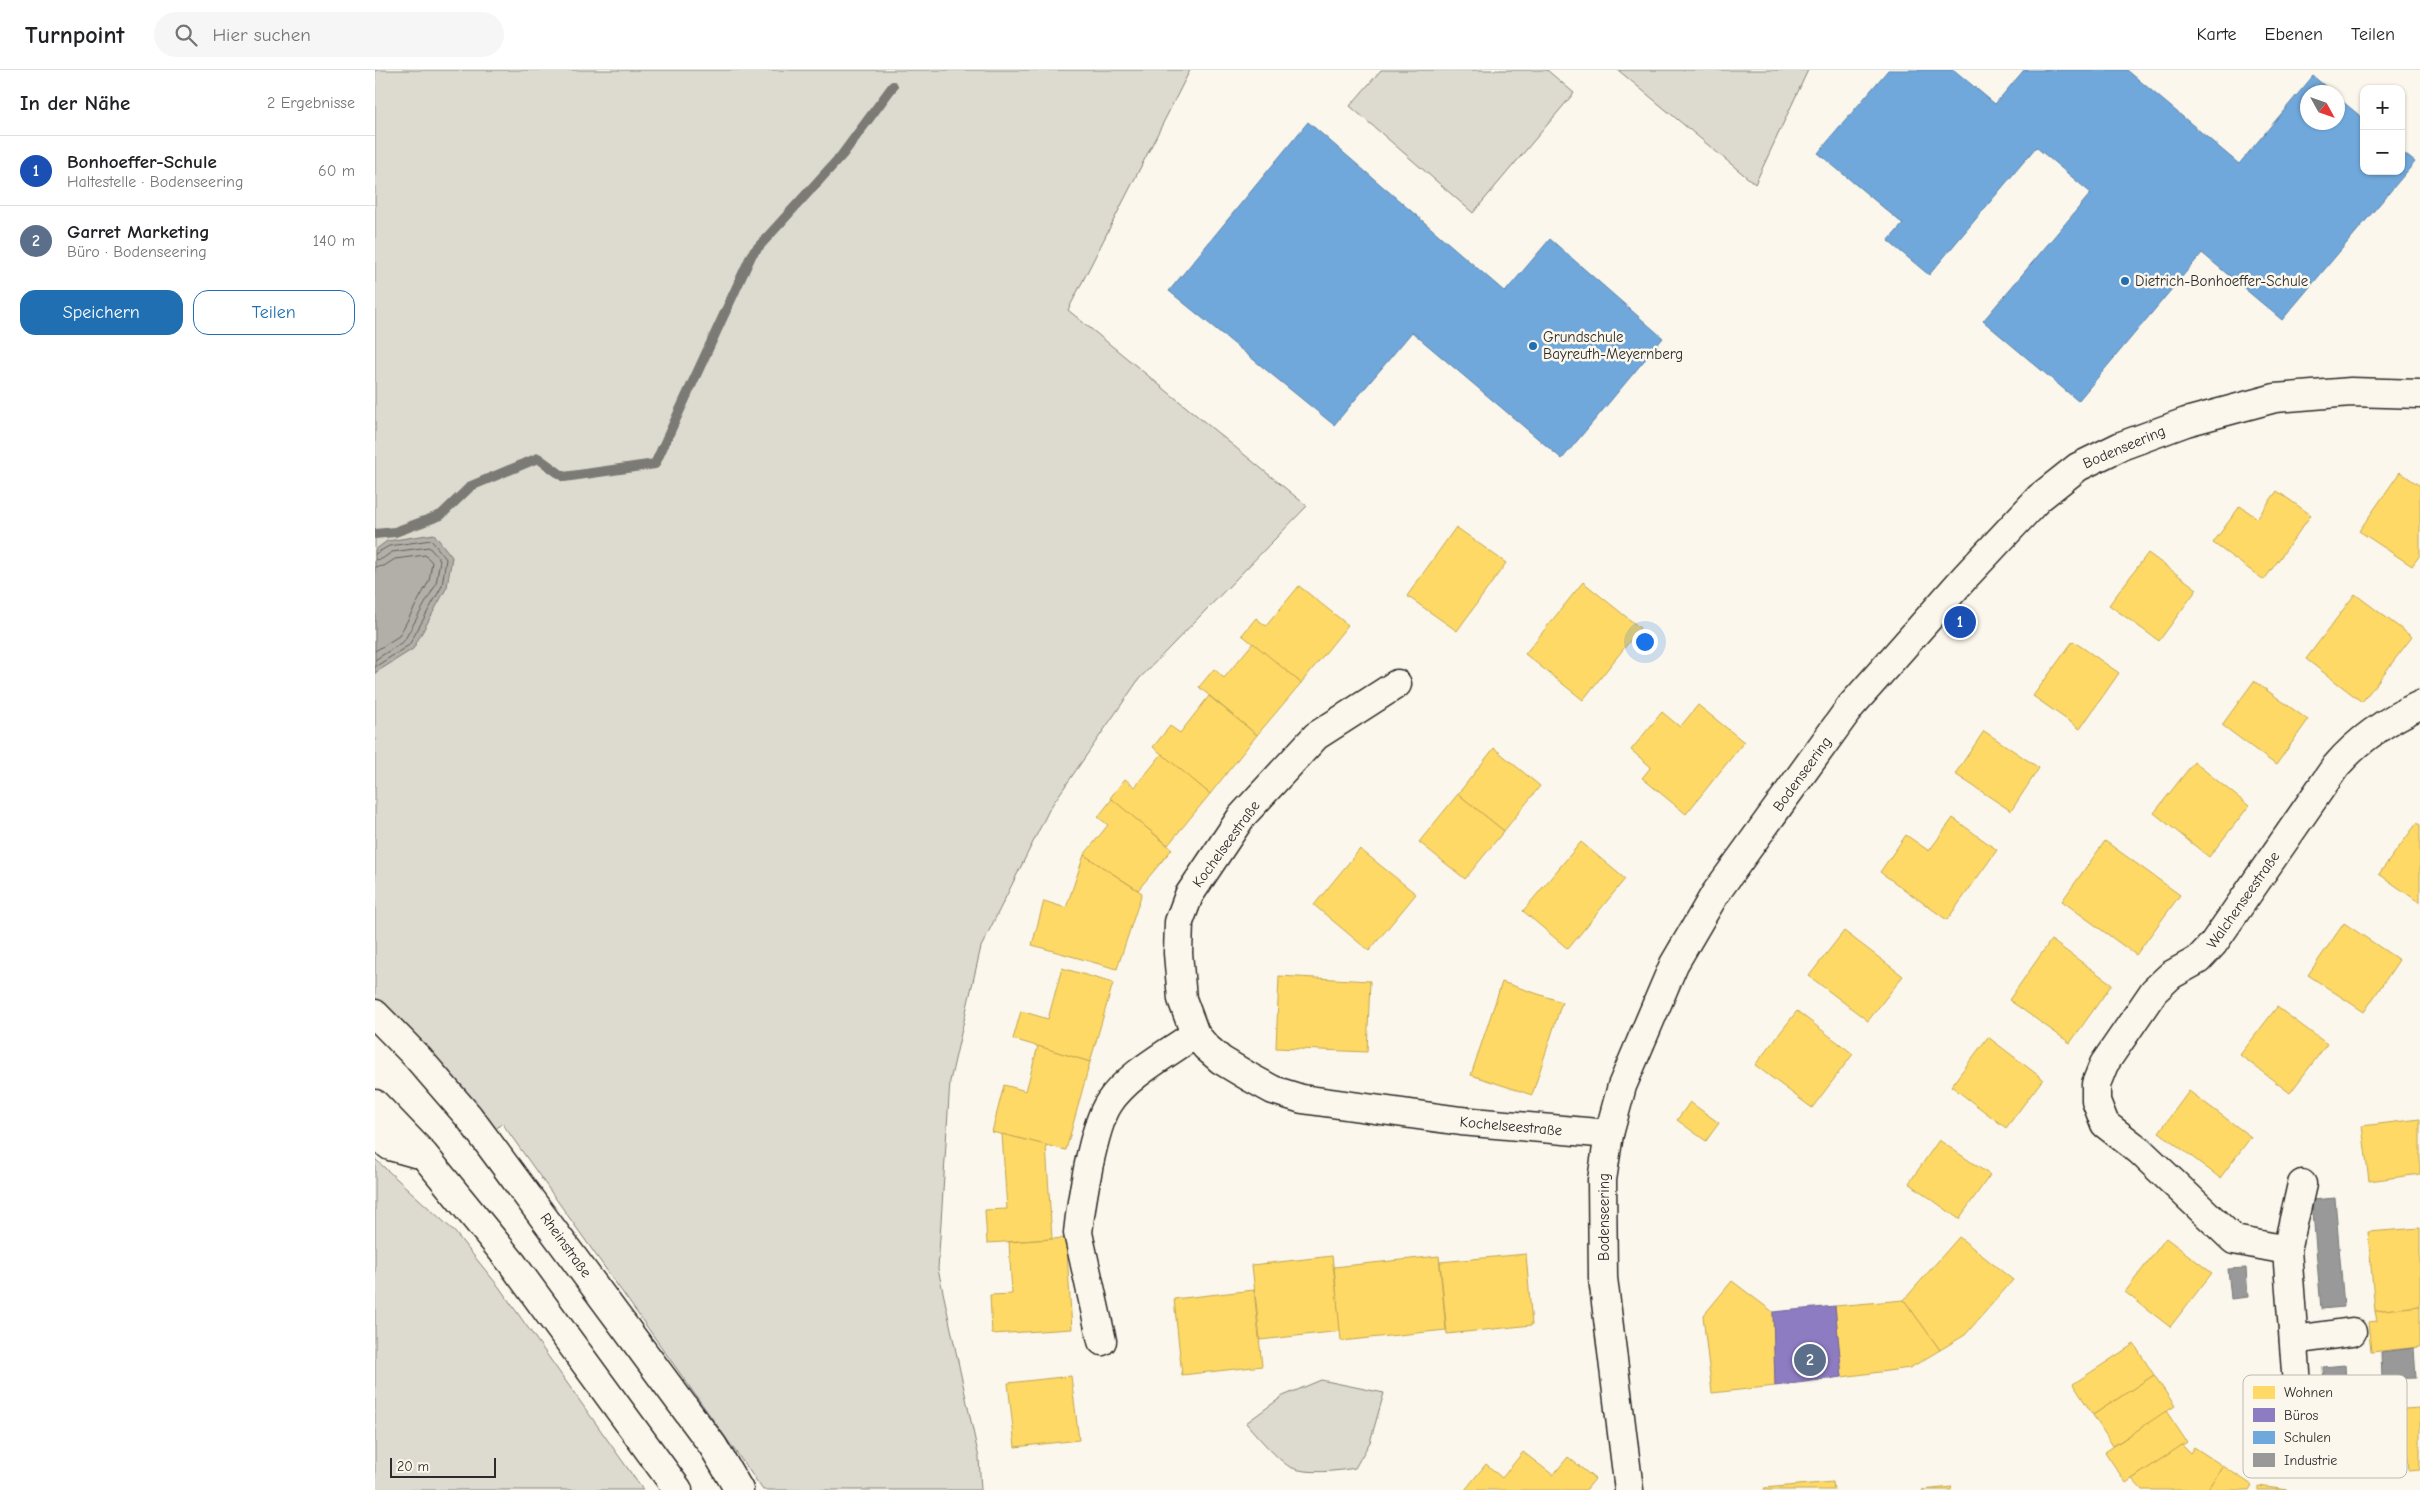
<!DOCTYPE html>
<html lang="de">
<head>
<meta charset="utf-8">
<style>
	body { margin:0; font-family:"Comic Neue",sans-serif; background:#f6f6f6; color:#202124 }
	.controls { position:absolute; right:15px; top:15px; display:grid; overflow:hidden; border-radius:10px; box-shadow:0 1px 4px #0004 }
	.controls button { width:45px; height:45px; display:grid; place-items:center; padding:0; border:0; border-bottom:1px solid #e0e0e0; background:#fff; color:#202124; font:25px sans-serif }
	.compass { position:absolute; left:1925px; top:15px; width:45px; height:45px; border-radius:50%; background:#fff; box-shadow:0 1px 4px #0004; rotate:130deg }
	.scale { position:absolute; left:15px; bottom:12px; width:106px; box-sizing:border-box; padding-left:5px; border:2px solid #2b2b2b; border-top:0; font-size:14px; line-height:18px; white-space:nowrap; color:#2b2b2b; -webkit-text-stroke:4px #fbf7ec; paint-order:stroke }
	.you { position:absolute; left:1269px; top:571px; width:18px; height:18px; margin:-12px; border:4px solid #fff; border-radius:50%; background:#1a73e8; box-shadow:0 0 0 8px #1a73e833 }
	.badge { display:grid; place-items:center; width:32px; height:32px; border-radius:50%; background:#1f6fb2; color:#fff; font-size:16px; font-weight:700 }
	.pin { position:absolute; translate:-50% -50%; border:2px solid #fff; box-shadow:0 1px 5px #0006 }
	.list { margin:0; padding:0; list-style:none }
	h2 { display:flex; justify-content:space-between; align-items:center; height:65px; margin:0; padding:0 20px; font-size:21px }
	h2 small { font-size:16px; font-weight:400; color:#757577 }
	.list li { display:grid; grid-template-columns:32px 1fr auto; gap:15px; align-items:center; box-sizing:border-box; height:70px; padding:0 20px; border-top:1px solid #e0e0e0 }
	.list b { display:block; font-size:19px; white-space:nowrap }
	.list p { margin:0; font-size:16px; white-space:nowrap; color:#757577 }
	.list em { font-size:16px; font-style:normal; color:#757577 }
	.actions { display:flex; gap:10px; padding:15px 20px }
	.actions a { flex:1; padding:11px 0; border:1px solid #1f6fb2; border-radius:15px; text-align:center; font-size:18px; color:#1f6fb2 }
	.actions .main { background:#1f6fb2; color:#fff }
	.icon { flex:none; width:28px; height:28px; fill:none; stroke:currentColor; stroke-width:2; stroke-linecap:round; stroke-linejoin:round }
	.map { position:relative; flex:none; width:2045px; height:1420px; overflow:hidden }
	header { display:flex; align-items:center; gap:30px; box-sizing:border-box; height:70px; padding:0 25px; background:#fff; border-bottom:1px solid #e0e0e0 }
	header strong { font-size:24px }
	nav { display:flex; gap:28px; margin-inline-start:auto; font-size:18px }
	.search { width:350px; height:45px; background:#f6f6f6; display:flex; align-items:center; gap:12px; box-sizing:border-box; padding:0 18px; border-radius:28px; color:#757577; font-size:19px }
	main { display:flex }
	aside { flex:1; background:#fff }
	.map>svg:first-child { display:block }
	.green { fill:#dddad0; stroke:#84827e }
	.water { fill:#b1afa7; stroke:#7b7a75 }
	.homes { fill:#ffd966; stroke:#bfa554 }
	.offices { fill:#8e7cc3; stroke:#706495 }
	.schools { fill:#6fa8dc; stroke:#5b82a7 }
	.industry { fill:#999; stroke:#787878 }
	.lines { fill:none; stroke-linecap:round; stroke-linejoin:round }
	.shore { stroke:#61605d; stroke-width:1 }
	.stream { stroke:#7b7a75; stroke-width:10 }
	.minor-casing { stroke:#2b2b2b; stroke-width:31 }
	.minor { stroke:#fbf7ec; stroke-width:28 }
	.poi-dot { fill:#1f6fb2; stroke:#fbf7ec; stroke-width:2 }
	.labels { text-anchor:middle; stroke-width:5; stroke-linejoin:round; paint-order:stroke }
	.poi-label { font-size:15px; fill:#2b2b2b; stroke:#fbf7ec; text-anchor:start }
	.street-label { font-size:15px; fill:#2b2b2b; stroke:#fbf7ec }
	.key { fill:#fbf7ec; stroke:#bdbab2; stroke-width:1 }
	.key-label { font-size:14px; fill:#2b2b2b }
</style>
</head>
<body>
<header>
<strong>Turnpoint</strong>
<div class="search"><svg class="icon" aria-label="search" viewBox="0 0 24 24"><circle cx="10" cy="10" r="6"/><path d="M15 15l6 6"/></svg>Hier suchen</div>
<nav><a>Karte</a><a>Ebenen</a><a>Teilen</a></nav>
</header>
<main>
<aside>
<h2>In der Nähe<small>2 Ergebnisse</small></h2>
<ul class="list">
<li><span class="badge" style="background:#1a4fb4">1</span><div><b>Bonhoeffer-Schule</b><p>Haltestelle · Bodenseering</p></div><em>60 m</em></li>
<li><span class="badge" style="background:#5c6f8a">2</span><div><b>Garret Marketing</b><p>Büro · Bodenseering</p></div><em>140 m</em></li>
</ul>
<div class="actions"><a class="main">Speichern</a><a>Teilen</a></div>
</aside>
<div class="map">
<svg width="2045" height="1420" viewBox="0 0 2045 1420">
	<rect width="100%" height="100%" fill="#fbf7ec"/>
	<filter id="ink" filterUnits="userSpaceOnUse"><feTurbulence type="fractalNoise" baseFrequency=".02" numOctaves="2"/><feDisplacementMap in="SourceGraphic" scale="10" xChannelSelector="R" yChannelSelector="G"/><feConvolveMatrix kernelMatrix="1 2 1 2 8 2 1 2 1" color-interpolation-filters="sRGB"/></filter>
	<g filter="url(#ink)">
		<g class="green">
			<polygon points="0,0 815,0 693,240 932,436 764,609 675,738 606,877 575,1011 563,1199 604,1388 606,1420 388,1420 127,1053 120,1060 0,928"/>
			<polygon points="1006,0 1172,0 1199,23 1098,143 975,36"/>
			<polygon points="1243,0 1433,0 1380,114"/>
			<polygon points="0,1089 78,1160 124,1217 268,1420 0,1420"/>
			<path d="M946,1310L1009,1323L995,1372L980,1398C964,1401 930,1405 915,1397C904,1391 879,1363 871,1353L908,1326Z"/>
		</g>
		<polygon class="water" points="59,464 77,487 72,517 38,579 0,603 0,480 12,471"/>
		<g class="homes">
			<polygon points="2025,402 2045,416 2045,485 2037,496 1984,461"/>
			<polygon points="1902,421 1936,445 1889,510 1838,473 1865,436 1882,448"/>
			<polygon points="1081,457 1131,493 1082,561 1032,526"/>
			<polygon points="1773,483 1822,519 1784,571 1734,535"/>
			<polygon points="1208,512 1265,558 1208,630 1150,584"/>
			<polygon points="924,516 973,555 926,613 867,565 881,548 891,556"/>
			<polygon points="1980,524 2037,567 1987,632 1931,589"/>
			<polygon points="1698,571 1744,603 1705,659 1658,626"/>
			<polygon points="878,573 926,613 882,665 824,617 839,599 849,608"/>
			<polygon points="1879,611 1933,650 1901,695 1847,655"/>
			<polygon points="834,626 882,665 835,724 778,677 795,656 805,663"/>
			<polygon points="1323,635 1369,672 1311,744 1267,708 1276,697 1256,680 1287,642 1305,657"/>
			<polygon points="1609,661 1664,698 1636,741 1580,704"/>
			<polygon points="1119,678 1165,716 1129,761 1083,724"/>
			<polygon points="787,684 835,724 793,775 735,728 750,709 760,717"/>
			<polygon points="1819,692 1874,736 1834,787 1779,743"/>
			<polygon points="1083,724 1129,761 1090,809 1044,772"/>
			<polygon points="737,729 797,779 763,820 709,785 733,755 723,747"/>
			<polygon points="1578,748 1622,780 1572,850 1505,802 1531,765 1554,781"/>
			<polygon points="2042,753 2045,755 2045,833 2004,804"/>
			<polygon points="1730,771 1805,825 1761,885 1687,831"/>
			<polygon points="1206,772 1250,809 1193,879 1148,841"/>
			<polygon points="985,779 1041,824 994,881 939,835"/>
			<polygon points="709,785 767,823 742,899 657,875 669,831 691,838"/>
			<polygon points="1969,853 2024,890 1989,942 1933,905"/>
			<polygon points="1469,861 1528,906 1493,951 1434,906"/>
			<polygon points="1676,870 1737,914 1695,973 1634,930"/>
			<polygon points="687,898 738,913 715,992 638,969 646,941 673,949"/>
			<polygon points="904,906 995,911 992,982 901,978"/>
			<polygon points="1127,912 1187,932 1157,1025 1096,1005"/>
			<polygon points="1902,937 1952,974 1915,1023 1865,985"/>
			<polygon points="1422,941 1478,984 1437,1038 1380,995"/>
			<polygon points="1613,967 1668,1009 1631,1058 1576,1016"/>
			<polygon points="663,976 715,992 691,1080 617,1062 629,1015 651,1021"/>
			<polygon points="1814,1021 1876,1067 1845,1108 1784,1062"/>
			<polygon points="1315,1032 1344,1053 1331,1071 1302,1050"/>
			<polygon points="2045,1049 2045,1104 1994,1111 1987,1056"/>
			<polygon points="627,1064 671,1075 677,1169 612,1173 610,1140 632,1139"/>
			<polygon points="1564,1070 1615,1105 1584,1149 1534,1113"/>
			<polygon points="2045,1158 2045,1236 2000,1241 1993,1162"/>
			<polygon points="1584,1167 1638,1210 1590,1265 1565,1280 1529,1230"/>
			<polygon points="691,1168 697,1259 617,1264 615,1225 637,1224 634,1172"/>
			<polygon points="1791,1168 1837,1203 1795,1257 1750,1222"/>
			<polygon points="1151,1184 1157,1255 1072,1264 1065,1192"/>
			<polygon points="957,1186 966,1261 885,1270 877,1195"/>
			<polygon points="1064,1186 1071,1260 966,1271 959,1197"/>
			<polygon points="1357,1211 1398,1242 1400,1316 1337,1323 1328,1246"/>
			<polygon points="879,1220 887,1296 807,1305 799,1229"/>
			<polygon points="1529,1230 1565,1280 1535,1298 1467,1307 1460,1236"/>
			<polygon points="2045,1236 2045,1277 1996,1282 1993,1252 2002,1251 2000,1241"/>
			<polygon points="1759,1274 1779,1305 1718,1345 1698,1314"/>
			<polygon points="1779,1305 1800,1336 1738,1376 1718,1345"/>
			<polygon points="696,1306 704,1370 640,1377 633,1313"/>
			<polygon points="2045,1338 2045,1400 2034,1401 2029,1339"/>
			<polygon points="1791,1341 1812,1372 1751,1413 1730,1382"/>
			<polygon points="1807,1375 1815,1383 1819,1377 1848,1396 1832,1420 1767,1420 1757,1409"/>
			<polygon points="1148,1382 1178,1405 1193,1387 1220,1409 1211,1420 1090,1420 1111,1394 1127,1408"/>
			<polygon points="1848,1396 1877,1415 1874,1420 1832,1420"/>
			<polygon points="1458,1412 1459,1420 1390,1420 1389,1418"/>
			<polygon points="1883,1416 1913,1420 1883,1420"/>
			<polygon points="1577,1417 1576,1420 1547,1420"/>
		</g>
		<polygon class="offices" points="1460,1236 1467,1307 1400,1316 1398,1242"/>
		<g class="schools">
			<polygon points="1513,0 1579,0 1620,34 1649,0 1752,0 1864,94 1938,6 1957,22 1932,22 1932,52 1962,52 1962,27 1989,49 1989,101 2026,101 2026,81 2040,92 1907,250 1827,183 1703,331 1608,251 1716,123 1661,77 1554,205 1513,171 1528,154 1443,83"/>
			<polygon points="933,52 1130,222 1175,169 1288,268 1187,389 1037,262 959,355 794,221"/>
		</g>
		<g class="industry">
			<polygon points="1960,1128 1969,1237 1946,1239 1937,1130"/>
			<polygon points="1871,1198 1873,1227 1856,1229 1853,1199"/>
			<polygon points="2039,1278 2041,1308 2007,1309 2006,1282"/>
			<polygon points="1970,1295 1973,1351 1951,1353 1948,1297"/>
		</g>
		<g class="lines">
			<g class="shore">
				<polyline points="0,484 14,476 56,470 71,489 67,516 34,575 0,597"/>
				<polyline points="0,490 7,489 17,482 54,477 65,490 61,514 29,571 0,590"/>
				<polyline points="0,497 9,496 20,489 50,485 57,492 54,511 24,566 0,581"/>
			</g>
			<polyline class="stream" points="0,464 20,462 66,445 96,416 163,388 189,407 280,394 377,184 467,85 518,16"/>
			<defs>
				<g id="minor">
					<polyline points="1022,614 941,666 867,746 814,825 804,852 803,883 807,929 820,964 831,977 846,990 876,1008 898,1020 927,1029 1086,1051 1234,1064"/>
					<polyline points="0,944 43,988 94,1047 338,1376 364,1420"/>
					<polyline points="0,1034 49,1085 137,1193 303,1420"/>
					<polyline points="0,1064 15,1076 40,1083"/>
					<path d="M1912,1180L1859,1170L1765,1081L1730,1054L1721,1031V1014L1729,994L1779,921L1796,905L1823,890L1838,874L1961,696C1985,668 2012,650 2045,635"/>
					<polyline points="1919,1270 1977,1262"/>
					<path d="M727,1271L703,1163C706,1133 718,1057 734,1033C752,1005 794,983 820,964"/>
					<polyline points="1925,1356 1912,1180 1927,1114"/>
					<polyline points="1254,1420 1228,1208 1227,1110 1234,1064 1247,1016 1299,894 1340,824 1476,636 1591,506 1664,428 1703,397 1746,376 1811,352 1900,328 1976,322 2045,324"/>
				</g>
			</defs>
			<use href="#minor" class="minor-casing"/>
			<use href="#minor" class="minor"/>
		</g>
	</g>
	<g class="poi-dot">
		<circle cx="1750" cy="211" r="5"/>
		<circle cx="1158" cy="276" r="5"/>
	</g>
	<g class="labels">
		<g class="poi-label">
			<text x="1760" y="216">Dietrich-Bonhoeffer-Schule</text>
			<text x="1168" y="272">Grundschule<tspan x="1168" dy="17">Bayreuth-Meyernberg</tspan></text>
		</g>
		<g class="street-label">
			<text transform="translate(1749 377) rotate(-23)" y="5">Bodenseering</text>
			<text transform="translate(1427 704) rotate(-54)" y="5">Bodenseering</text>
			<text transform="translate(851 774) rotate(-54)" y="5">Kochelseestraße</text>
			<text transform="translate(1868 830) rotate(-55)" y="5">Walchenseestraße</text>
			<text transform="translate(1136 1056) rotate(5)" y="5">Kochelseestraße</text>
			<text transform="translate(1229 1147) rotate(-90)" y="5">Bodenseering</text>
			<text transform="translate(191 1175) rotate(54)" y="5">Rheinstraße</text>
		</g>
	</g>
	<rect x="1868" y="1305" width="164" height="103" rx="8" class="key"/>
	<rect x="1878" y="1316" width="22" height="13" fill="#ffd966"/>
	<rect x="1878" y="1338" width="22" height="14" fill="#8e7cc3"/>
	<rect x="1878" y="1361" width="22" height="13" fill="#6fa8dc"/>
	<rect x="1878" y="1383" width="22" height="14" fill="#999"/>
	<g class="key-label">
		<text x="1909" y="1327">Wohnen</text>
		<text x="1909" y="1350">Büros</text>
		<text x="1909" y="1372">Schulen</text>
		<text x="1909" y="1395">Industrie</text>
	</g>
</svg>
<div class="controls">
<button>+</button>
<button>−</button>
</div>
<svg class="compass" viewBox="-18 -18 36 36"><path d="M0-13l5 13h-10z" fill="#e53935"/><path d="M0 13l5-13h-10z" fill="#757577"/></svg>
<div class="scale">20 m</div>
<div class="you"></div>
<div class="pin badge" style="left:1585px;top:552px;background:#1a4fb4">1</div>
<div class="pin badge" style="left:1435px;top:1290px;background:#5c6f8a">2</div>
</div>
</main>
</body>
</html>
